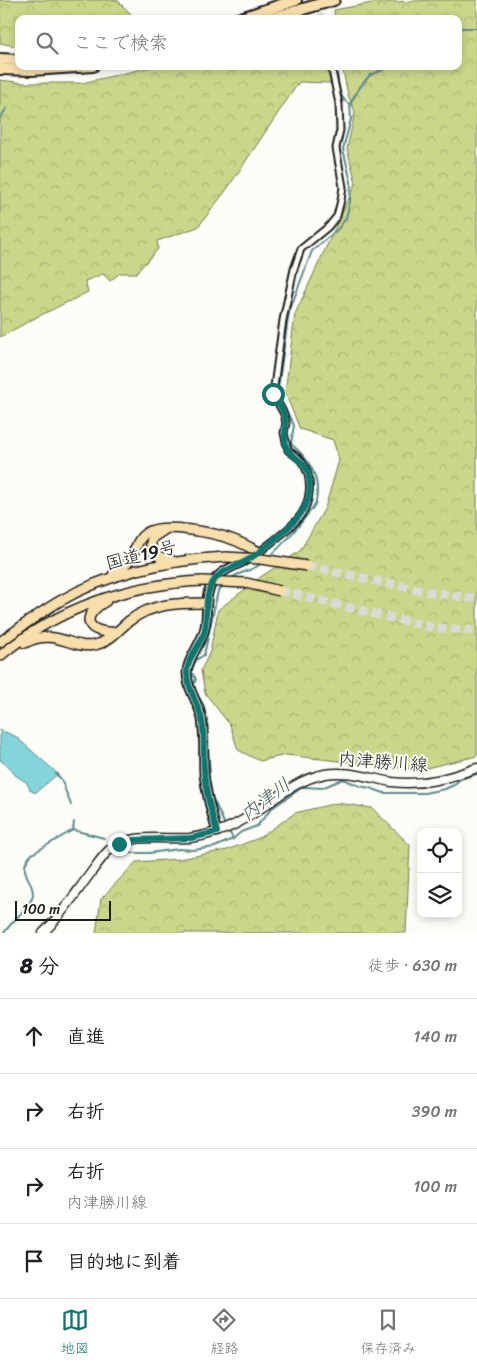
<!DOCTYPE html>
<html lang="ja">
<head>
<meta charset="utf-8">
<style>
	body { margin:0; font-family:Sriracha,"Klee One",sans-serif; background:#f2f2f2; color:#202124 }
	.controls { position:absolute; right:15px; bottom:15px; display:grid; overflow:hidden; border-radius:10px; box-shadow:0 2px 8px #0003 }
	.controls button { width:45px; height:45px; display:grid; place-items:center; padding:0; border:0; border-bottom:1px solid #e0e0e0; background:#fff; color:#202124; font:25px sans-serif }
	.scale { position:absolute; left:15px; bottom:12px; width:96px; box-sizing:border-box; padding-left:5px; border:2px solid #1c1c1c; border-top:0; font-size:14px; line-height:18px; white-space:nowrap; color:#1c1c1c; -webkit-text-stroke:4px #fdfcf7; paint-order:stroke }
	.stop { position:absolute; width:15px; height:15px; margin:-11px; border:4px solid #0f766e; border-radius:50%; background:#fff }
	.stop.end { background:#0f766e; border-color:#fff; box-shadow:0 1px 5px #0008 }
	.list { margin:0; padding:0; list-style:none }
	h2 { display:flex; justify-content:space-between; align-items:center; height:65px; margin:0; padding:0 20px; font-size:21px }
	h2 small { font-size:16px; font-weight:400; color:#757577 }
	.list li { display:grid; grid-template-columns:32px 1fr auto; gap:15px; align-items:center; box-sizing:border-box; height:75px; padding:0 20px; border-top:1px solid #e0e0e0 }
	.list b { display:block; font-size:19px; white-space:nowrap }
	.list p { margin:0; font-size:16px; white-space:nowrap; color:#757577 }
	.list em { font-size:16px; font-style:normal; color:#757577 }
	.icon { flex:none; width:28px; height:28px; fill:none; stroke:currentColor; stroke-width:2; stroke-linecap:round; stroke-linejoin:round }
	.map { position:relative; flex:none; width:477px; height:933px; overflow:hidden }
	.search { position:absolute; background:#fff; box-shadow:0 2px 8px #0003; left:15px; right:15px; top:15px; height:55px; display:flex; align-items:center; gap:12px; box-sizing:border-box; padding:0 18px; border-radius:10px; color:#757577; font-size:19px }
	.sheet { height:365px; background:#fff }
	nav { display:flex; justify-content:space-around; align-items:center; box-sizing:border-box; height:70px; border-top:1px solid #e0e0e0; background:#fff; font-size:14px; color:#757577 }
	nav a { display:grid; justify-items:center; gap:2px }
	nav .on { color:#0f766e }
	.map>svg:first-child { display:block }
	.forest { fill:url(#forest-crowns); stroke:#737952 }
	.water { fill:#83d5da; stroke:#5a8b8e }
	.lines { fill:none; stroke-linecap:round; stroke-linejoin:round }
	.stream { stroke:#5a8b8e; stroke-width:2 }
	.minor-tunnel { stroke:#dbdad6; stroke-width:5; stroke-dasharray:5 2.5; stroke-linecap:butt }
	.trunk-tunnel { stroke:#dbdad6; stroke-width:9; stroke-dasharray:9 4.5; stroke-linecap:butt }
	.minor-casing { stroke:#1c1c1c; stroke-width:9 }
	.tertiary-casing { stroke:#1c1c1c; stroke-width:11 }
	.secondary-casing { stroke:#1c1c1c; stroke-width:11 }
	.trunk-casing { stroke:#1c1c1c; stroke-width:12 }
	.motorway-casing { stroke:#1c1c1c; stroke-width:14 }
	.minor { stroke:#fdfcf7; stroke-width:5 }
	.tertiary { stroke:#fdfcf7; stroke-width:7 }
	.secondary { stroke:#fdfcf7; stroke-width:8 }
	.trunk { stroke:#f8deab; stroke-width:9 }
	.motorway { stroke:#f8deab; stroke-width:10 }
	.trunk-bridge-casing { stroke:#1c1c1c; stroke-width:12; stroke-linecap:butt }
	.trunk-bridge { stroke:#f8deab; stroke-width:9 }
	.route { stroke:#0f766e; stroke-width:6 }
	.labels { text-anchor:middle; stroke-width:4; stroke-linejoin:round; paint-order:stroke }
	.street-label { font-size:18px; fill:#1c1c1c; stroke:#fdfcf7 }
	.water-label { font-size:19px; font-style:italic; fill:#405d5e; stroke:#fdfcf7 }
</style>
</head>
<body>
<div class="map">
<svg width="477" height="933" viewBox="0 0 477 933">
	<defs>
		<pattern id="forest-crowns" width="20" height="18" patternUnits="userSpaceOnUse" patternTransform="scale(1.25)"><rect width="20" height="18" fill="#cad689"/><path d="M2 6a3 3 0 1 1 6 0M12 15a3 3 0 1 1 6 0" fill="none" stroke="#adb776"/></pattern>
	</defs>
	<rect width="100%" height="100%" fill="#fdfcf7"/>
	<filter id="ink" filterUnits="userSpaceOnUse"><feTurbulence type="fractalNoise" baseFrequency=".02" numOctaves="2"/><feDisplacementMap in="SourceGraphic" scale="10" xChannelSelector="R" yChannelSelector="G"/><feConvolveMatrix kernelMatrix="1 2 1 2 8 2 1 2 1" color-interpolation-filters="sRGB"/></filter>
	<g filter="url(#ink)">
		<g class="forest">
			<polygon points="0,0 117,0 131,14 131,19 19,19 19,47 0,43"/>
			<polygon points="434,0 477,0 477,756 418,770 286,755 260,761 238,750 230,725 205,693 201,670 210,652 218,610 262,576 300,551 325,508 339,460 333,440 300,429 285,393 295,314 356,183 347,149 355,112 348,95 342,66 458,66 458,19 335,19 334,10 372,3"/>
			<polygon points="155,66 327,66 331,83 299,82 227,189 198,227 157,241 158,249 136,273 120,273 110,281 103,274 85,281 88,292 37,317 0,337 0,80 24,83 82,83"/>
			<polygon points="337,803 372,808 410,845 406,933 96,933 101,899 136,862 179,859 227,850 259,838 295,813"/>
		</g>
		<polygon class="water" points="0,730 15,736 58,774 35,793 30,790 27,783 15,775 9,767 0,760"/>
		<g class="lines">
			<g class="stream">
				<polyline points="458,28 477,28"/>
				<path d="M336,66C338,78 338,100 350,104"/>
				<polyline points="0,118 7,108"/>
				<path d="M269,557C285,543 295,531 308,514C311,510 315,506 316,501C321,477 308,458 291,444L294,425L277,395L289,312L312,251L338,229L346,218L350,202L351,182L343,149L351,119L350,104L360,87L370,75L392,66"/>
				<path d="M229,580C235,573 251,572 262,563"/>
				<polyline points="205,718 204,706 193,687 196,679 191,671 196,660 204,655 218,591 224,585"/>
				<polyline points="207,738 210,772"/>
				<polyline points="56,774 61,779 71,805"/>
				<polyline points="214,801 224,823"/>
				<polyline points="73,830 74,822"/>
				<polyline points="230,833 233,839"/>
				<polyline points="125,853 149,853 179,849 193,850 215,847 233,839 241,832 257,826 272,808 303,787 322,788 343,779 360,786 370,788 384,793 424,793 445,789 454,785 460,779 477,774"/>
				<path d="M4,933C10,923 32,905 33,895C34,879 15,872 32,854L73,830L104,838"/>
			</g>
			<polyline class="minor-tunnel" points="313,0 322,19"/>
			<g class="trunk-tunnel">
				<polyline points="307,566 427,592 477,599"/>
				<polyline points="280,591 430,627 477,631"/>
			</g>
			<defs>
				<path id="minor" d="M259,552C272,542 286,532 297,520C311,505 314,479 302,462C299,457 292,454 288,450L284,433L286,423L284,414L273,394L283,320L294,269L301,249L328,227L337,216L341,200L343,187L336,148L340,130L339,104L331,66"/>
				<path id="tertiary" d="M217,832C211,812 206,793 204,773C203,755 205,737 202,719C199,703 187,690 187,673C187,660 200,645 204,631C210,613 201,593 217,577C225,568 239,565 249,558"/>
				<path id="secondary" d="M43,933C61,916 75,894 90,874C96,866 102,857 109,850C129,832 164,840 190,838C198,837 207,835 216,832C256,821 283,782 325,774C349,770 369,778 392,782C422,786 449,778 477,768"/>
				<g id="trunk">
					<path d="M164,530L152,538C147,554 160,558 173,561"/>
					<path d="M113,575C120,570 127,564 132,556C136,548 138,538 146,533C163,522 216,533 234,540C242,543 251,548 259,552"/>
					<path d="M106,601C78,617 87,634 116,632"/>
					<path d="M0,642C20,628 39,613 60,601C110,572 169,560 226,557"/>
					<path d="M25,643C56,627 71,650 95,645C109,642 118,630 129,621C152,603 178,603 206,603"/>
					<path d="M0,656C57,608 129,584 203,581"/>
				</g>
				<g id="motorway">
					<polyline points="238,19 296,0"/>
					<polyline points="269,19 334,0"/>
					<polyline points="0,59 19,60"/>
					<polyline points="0,69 31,70 93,66"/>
				</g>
			</defs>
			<use href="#minor" class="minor-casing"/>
			<use href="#tertiary" class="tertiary-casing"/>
			<use href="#secondary" class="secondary-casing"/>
			<use href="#trunk" class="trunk-casing"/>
			<use href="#motorway" class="motorway-casing"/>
			<use href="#minor" class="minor"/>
			<use href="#tertiary" class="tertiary"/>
			<use href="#secondary" class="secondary"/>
			<use href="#trunk" class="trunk"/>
			<use href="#motorway" class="motorway"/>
			<defs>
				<g id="trunk-bridge">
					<polyline points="226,557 261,559 307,566"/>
					<polyline points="203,581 246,583 280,591"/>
				</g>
			</defs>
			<use href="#trunk-bridge" class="trunk-bridge-casing"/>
			<use href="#trunk-bridge" class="trunk-bridge"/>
		</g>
	</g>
	<g class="lines" filter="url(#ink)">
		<path class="route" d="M119,844L134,840L191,838L217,832C211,811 205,791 204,769C203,753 205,736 202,720C199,704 188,691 187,674C186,658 202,645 205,629C208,611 203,594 216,578C222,570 233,568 242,563C252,558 261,551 269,544C292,526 317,505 308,473C304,460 295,459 288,450C282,441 287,427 285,417C283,409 277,401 273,394"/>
	</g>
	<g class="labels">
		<g class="street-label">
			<text transform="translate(141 555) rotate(-14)" y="6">国道19号</text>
			<text transform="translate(383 762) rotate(4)" y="6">内津勝川線</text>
		</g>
		<g class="water-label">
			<text transform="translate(265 799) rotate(-37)" y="7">内津川</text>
		</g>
	</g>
</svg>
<div class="controls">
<button><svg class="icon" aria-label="locate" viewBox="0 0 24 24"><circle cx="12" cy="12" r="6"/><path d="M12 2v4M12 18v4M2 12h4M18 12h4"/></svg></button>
<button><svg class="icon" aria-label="layers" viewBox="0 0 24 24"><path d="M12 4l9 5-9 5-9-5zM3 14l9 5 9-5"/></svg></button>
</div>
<div class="scale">100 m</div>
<div class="stop" style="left:273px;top:394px"></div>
<div class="stop end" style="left:119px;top:844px"></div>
<div class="search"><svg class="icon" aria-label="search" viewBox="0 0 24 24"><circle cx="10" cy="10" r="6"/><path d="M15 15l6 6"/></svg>ここで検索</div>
</div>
<section class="sheet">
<h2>8 分<small>徒歩 · 630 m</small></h2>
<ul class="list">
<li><svg class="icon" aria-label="ahead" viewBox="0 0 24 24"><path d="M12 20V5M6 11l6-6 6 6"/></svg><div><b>直進</b></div><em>140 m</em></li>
<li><svg class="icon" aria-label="right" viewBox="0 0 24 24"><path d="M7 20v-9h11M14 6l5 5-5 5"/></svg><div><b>右折</b></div><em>390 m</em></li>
<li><svg class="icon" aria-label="right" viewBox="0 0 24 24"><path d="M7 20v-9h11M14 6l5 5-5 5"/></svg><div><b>右折</b><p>内津勝川線</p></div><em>100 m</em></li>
<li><svg class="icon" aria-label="arrive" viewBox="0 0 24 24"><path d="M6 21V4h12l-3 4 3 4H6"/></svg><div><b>目的地に到着</b></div></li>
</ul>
</section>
<nav>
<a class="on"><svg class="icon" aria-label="map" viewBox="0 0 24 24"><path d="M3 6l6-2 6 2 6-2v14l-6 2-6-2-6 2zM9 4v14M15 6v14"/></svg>地図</a>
<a><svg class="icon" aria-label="directions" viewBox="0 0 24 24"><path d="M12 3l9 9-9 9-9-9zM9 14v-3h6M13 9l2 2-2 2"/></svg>経路</a>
<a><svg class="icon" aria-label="saved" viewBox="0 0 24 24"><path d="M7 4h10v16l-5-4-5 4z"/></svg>保存済み</a>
</nav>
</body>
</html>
